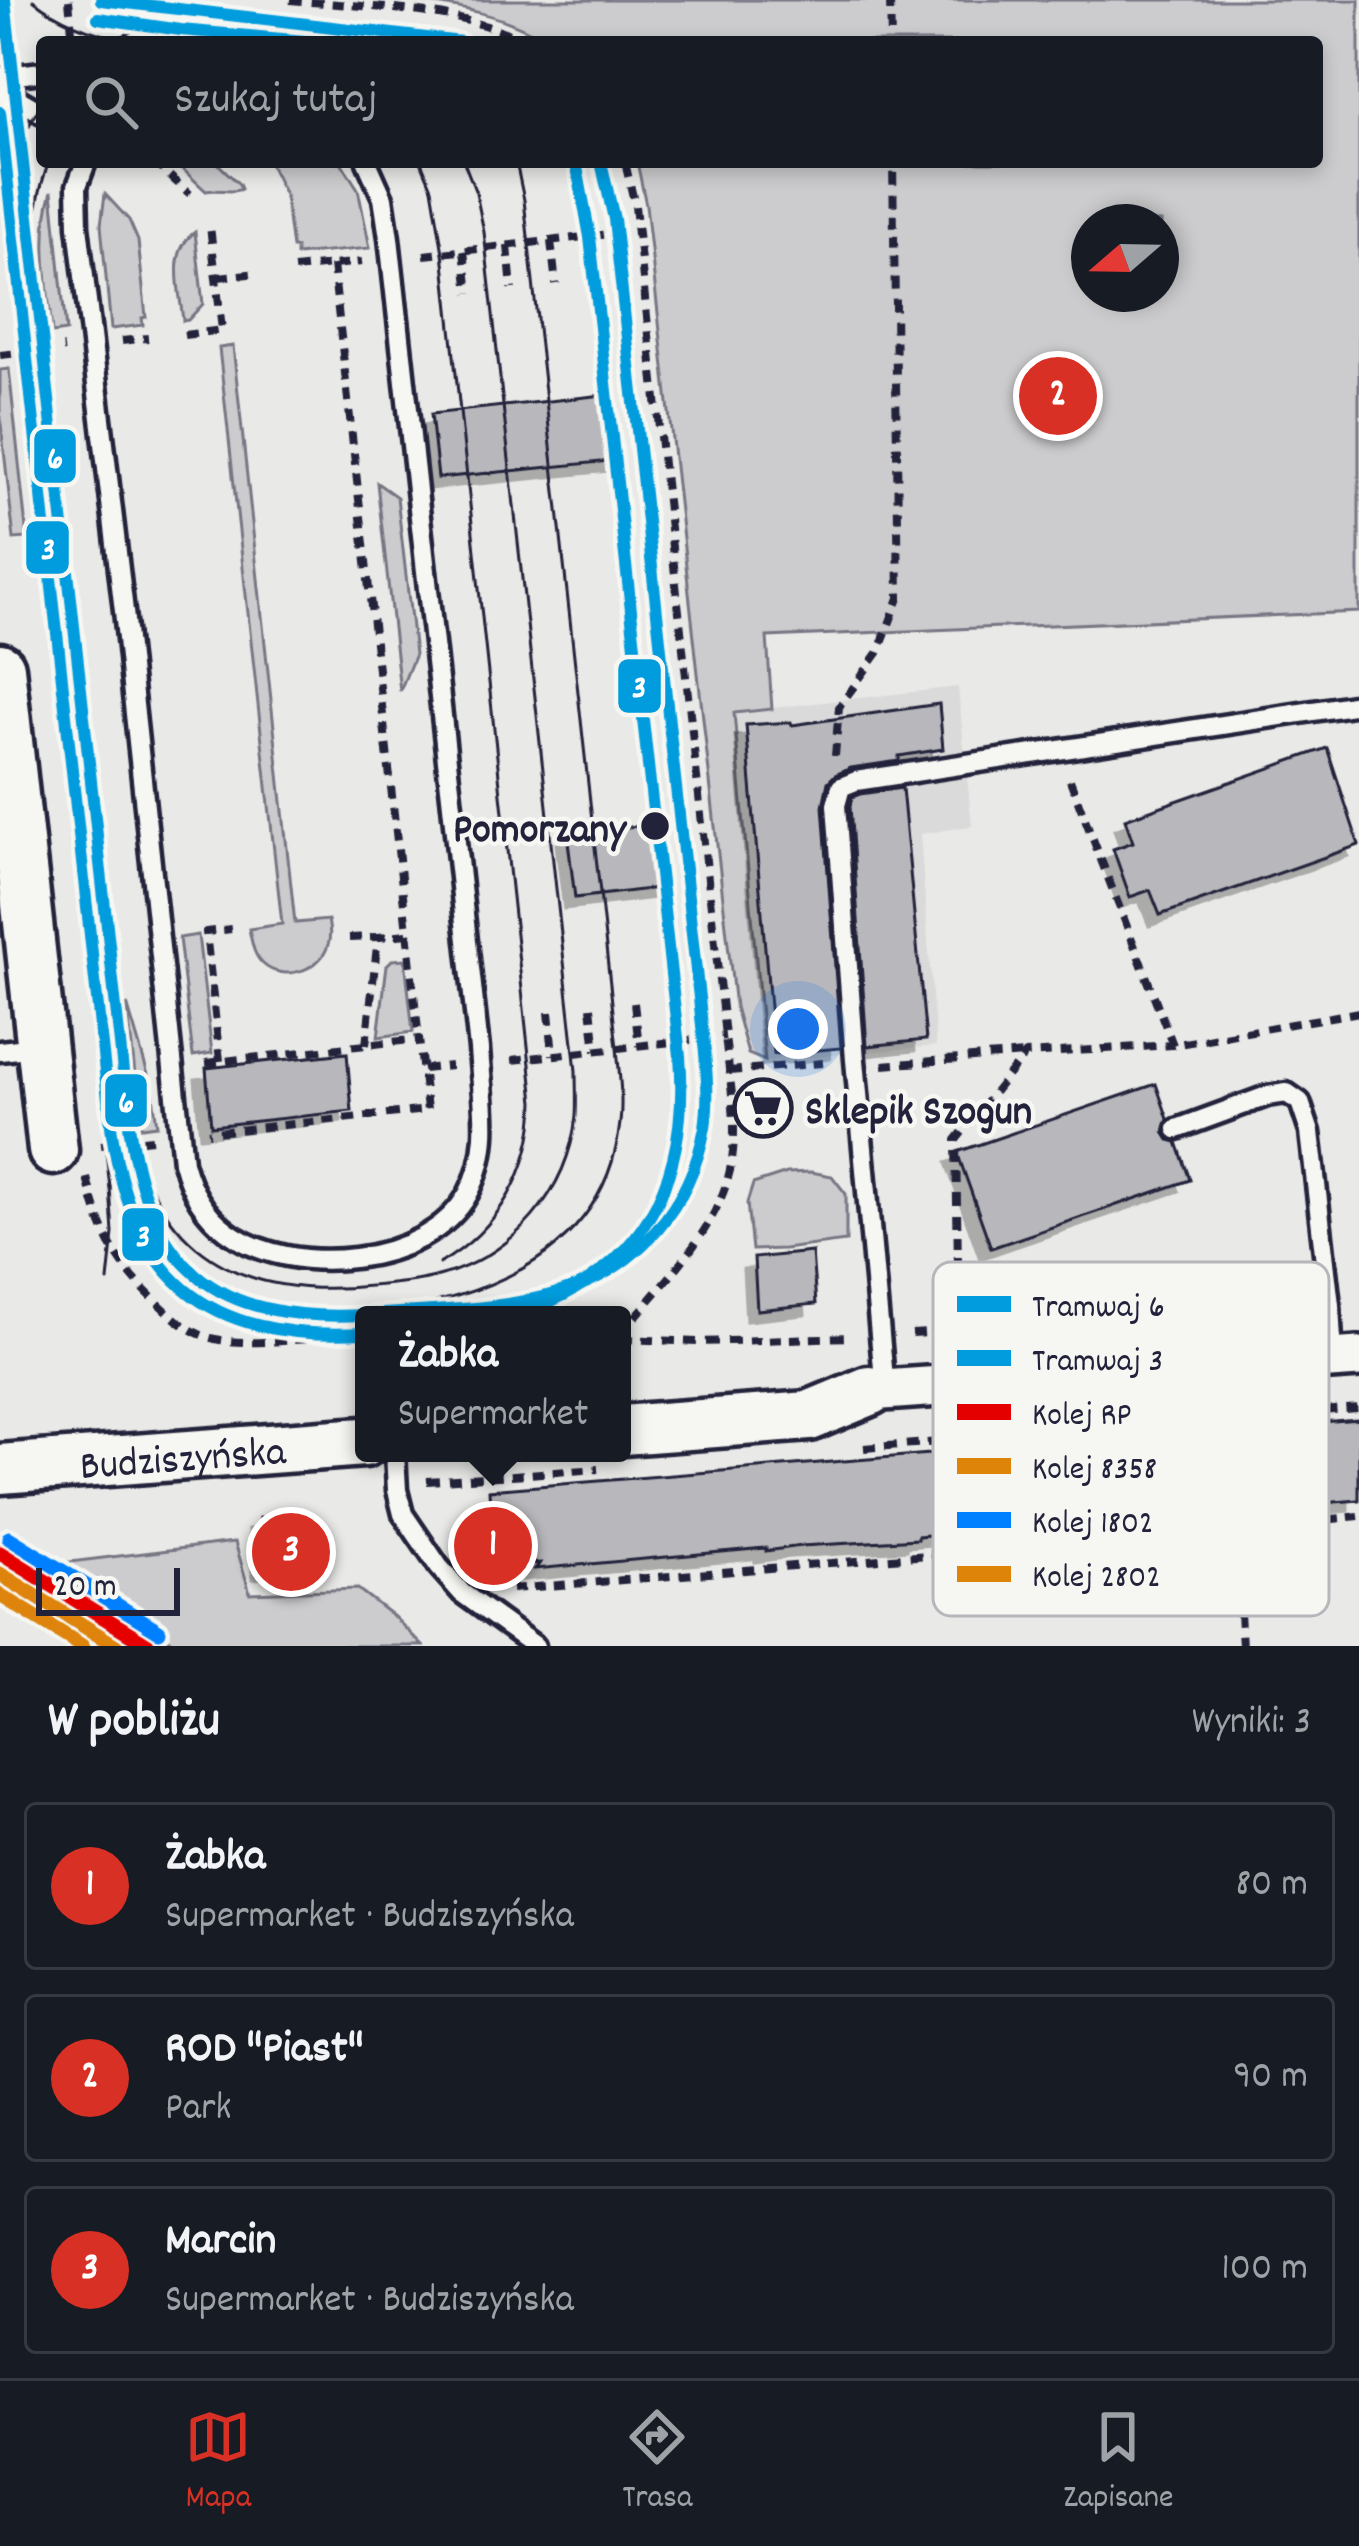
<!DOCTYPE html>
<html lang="pl">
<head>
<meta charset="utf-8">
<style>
	body { margin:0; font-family:Dekko,sans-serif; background:#20242c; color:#f1f3f6 }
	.compass { position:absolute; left:1071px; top:204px; width:108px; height:108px; border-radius:50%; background:#171b24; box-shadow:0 6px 18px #0003; rotate:250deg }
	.scale { position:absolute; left:36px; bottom:30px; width:144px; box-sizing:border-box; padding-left:12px; border:6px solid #22223b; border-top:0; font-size:33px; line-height:42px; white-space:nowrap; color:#22223b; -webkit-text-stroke:9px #f6f6f2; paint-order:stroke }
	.you { position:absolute; left:798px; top:1029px; width:42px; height:42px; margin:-30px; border:9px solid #fff; border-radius:50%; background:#1a73e8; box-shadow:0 0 0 18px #1a73e833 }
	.badge { display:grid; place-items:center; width:78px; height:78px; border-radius:50%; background:#d93025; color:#fff; font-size:39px; font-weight:700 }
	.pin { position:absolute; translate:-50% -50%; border:6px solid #fff; box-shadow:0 3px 12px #0006 }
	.popup { position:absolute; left:355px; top:1306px; width:276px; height:156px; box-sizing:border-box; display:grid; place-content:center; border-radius:12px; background:#171b24; filter:drop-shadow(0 3px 9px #0005); font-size:39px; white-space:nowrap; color:#9ea1a6 }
	.popup b { font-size:45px; color:#f1f3f6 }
	.popup::after { content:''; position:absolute; left:50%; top:100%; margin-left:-24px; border:24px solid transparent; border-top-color:#171b24 }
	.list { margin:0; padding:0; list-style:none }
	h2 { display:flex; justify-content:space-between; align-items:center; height:156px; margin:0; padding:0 48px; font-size:51px }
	h2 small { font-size:39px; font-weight:400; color:#9ea1a6 }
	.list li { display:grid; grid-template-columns:78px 1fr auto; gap:36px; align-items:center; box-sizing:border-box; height:168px; margin:0 24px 24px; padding:0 24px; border:3px solid #363941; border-radius:12px }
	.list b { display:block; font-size:45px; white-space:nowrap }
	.list p { margin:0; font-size:39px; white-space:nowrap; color:#9ea1a6 }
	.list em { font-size:39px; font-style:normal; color:#9ea1a6 }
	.icon { flex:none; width:66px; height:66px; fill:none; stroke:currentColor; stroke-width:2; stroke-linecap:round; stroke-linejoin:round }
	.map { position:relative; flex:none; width:1359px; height:1646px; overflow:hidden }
	.search { position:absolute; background:#171b24; box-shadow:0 6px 18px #0003; left:36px; right:36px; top:36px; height:132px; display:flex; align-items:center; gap:30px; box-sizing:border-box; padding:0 42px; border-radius:12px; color:#9ea1a6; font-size:45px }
	.sheet { height:732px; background:#171b24 }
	nav { display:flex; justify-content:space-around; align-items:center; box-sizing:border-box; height:168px; border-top:3px solid #363941; background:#171b24; font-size:33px; color:#9ea1a6 }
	nav a { display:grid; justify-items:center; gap:6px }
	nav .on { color:#d93025 }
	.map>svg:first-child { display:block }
	.built { fill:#dadada }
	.green { fill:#ccccce; stroke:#777784; stroke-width:3; fill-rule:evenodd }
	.building { fill:#b8b8bc; stroke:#22223b; stroke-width:3; filter:url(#shadow) }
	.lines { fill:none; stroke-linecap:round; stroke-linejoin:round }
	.service-casing { stroke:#22223b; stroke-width:27 }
	.minor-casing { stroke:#22223b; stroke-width:48 }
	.tertiary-casing { stroke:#22223b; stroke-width:57 }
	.path { stroke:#22223b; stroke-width:8; stroke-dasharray:12 9; stroke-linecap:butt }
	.service { stroke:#f6f6f2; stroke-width:18 }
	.minor { stroke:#f6f6f2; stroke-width:39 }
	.tertiary { stroke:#f6f6f2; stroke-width:48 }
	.tram { stroke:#22223b; stroke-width:3 }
	.rail-1-casing { stroke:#f6f6f2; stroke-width:24 }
	.rail-2-casing { stroke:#f6f6f2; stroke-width:24 }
	.rail-3-casing { stroke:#f6f6f2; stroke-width:24 }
	.rail-4-casing { stroke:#f6f6f2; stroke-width:24 }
	.rail-1 { stroke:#e50000; stroke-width:15 }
	.rail-2 { stroke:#de8409; stroke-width:15 }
	.rail-3 { stroke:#0080ff; stroke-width:15 }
	.rail-4 { stroke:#de8409; stroke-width:15 }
	.tram-1-casing { stroke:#f6f6f2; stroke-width:21 }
	.tram-2-casing { stroke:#f6f6f2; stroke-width:21 }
	.tram-1 { stroke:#009cdd; stroke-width:12 }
	.tram-2 { stroke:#009cdd; stroke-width:12 }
	.stop-dot { fill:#22223b; stroke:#f6f6f2; stroke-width:4.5 }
	.labels { text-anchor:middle; stroke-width:9; stroke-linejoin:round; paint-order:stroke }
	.stop-label { font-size:42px; font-weight:bold; fill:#22223b; stroke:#f6f6f2; text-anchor:end }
	.poi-label { font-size:42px; font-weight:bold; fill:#22223b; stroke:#f6f6f2; text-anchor:start }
	.street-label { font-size:42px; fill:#22223b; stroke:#f6f6f2 }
	.key { fill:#f6f6f2; stroke:#b6b6bb; stroke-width:3 }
	.key-label { font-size:33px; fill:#22223b }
	.line-badge { stroke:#f6f6f2; stroke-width:4.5 }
	.badge-label { font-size:33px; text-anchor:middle; font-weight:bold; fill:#fff }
</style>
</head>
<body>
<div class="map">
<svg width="1359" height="1646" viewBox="0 0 1359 1646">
	<defs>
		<filter id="shadow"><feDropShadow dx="-11" dy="11" stdDeviation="0" flood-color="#0004"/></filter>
	</defs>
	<rect width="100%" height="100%" fill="#e9e9e7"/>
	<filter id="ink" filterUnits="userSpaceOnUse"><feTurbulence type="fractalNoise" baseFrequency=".00833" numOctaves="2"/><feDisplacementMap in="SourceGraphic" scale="24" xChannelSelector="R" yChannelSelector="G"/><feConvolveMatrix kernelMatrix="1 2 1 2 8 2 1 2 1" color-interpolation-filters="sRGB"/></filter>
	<g filter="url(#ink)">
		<polygon class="built" points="958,687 972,826 920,834 936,1046 765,1061 734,712"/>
		<g class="green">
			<path d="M402,0H1359V612L767,637L772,709L734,713L765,1061L748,1054L735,1007L646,205L637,162H1317V42H549C505,14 453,5 402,0ZM1089,222H1161V294H1089Z"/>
			<path d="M175,162H216L239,184L241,189C233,194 217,188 206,191Z"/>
			<polygon points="269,162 341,162 358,189 370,248 296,255 296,248 292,248 285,195"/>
			<path d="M52,191L66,331L52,333C48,287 38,236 52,191Z"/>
			<polygon points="105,194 129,220 138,241 146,317 142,318 143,325 111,329 101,225"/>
			<path d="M195,232L203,304L188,320L183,321C180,290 167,252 195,232Z"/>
			<path d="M233,346L295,923L328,920C330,930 331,938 327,948C318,971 282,982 263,964C253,955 252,942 249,929L282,924L219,348Z"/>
			<polygon points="9,369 27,538 14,539 0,415 0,370"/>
			<polygon points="377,483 397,497 415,654 400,691"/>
			<polygon points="198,935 212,1053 193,1056 179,938"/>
			<polygon points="405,959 413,1032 378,1037 387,965 392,960"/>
			<polygon points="127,1004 152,1088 157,1125 141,1127"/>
			<polygon points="811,1172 832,1176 846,1194 846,1241 784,1249 752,1250 747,1203 753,1184 787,1173"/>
			<polygon points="235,1542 250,1593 358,1589 394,1617 423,1646 180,1646 22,1549 62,1563"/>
		</g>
		<g class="building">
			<polygon points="613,394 621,460 438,478 431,414"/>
			<polygon points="939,704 943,749 899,756 899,761 851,768 835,775 828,782 823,806 841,1048 774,1054 746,725 791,722 792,725"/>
			<polygon points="1327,748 1359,845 1160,915 1150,890 1130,897 1113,849 1133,842 1125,819"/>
			<polygon points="902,788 926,1040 867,1046 850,806 852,797 860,794"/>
			<polygon points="659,824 666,887 575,898 567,833"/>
			<polygon points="347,1053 352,1111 211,1126 206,1068"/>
			<polygon points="1156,1084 1168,1119 1164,1132 1169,1140 1177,1142 1190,1180 991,1248 957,1152"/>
			<polygon points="812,1252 816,1304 757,1310 754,1258"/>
			<polygon points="1359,1419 1359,1500 918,1536 918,1539 801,1546 766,1551 766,1548 535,1569 540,1563 476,1568 471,1507 490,1506 489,1490"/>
			<polygon points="306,1514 311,1565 264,1568 260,1518"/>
		</g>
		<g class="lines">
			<defs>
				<g id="service">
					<polyline points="0,77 42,72"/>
					<polyline points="0,92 18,99 42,113"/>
					<path d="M86,162L77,186L78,226L124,611L183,1162C190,1189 204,1214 227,1231C290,1279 427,1267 468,1194C494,1147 482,1099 479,1049L389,238L383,198L367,162"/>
					<polyline points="0,1051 37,1047"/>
					<polyline points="1177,1129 1267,1096 1287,1093 1300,1102 1310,1132 1330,1305 1333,1359"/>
					<polyline points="885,1390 855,1060 836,805 841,787 856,781 1359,704"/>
					<polyline points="395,1453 397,1490 403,1514 439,1567 462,1593 535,1646"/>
				</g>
				<polyline id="minor" points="869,1391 1359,1357"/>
				<g id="tertiary">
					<polyline points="0,668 53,1150"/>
					<polyline points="622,1430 809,1416 869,1391"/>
					<path id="s1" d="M0,1469L364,1442"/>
				</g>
			</defs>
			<use href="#service" class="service-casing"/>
			<use href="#minor" class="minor-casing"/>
			<use href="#tertiary" class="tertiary-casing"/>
			<g class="path">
				<polyline points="69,0 73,42"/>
				<path d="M290,0C369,8 456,7 528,42"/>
				<polyline points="890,0 891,42"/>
				<polyline points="154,162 190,194"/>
				<polyline points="594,236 599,279"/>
				<polyline points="551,241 556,284"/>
				<polyline points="508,246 512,289"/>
				<polyline points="464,251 469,293"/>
				<polyline points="424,255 637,231"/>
				<polyline points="333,265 419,1039"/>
				<polyline points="294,269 362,262"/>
				<polyline points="218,277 259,273"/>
				<polyline points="184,335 222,330 210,226"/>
				<polyline points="122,341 148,338"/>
				<polyline points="0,355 64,348"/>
				<polyline points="835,756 839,707 878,653 899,598 893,162"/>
				<polyline points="1070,780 1173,1045 1359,1012"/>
				<polyline points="349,938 378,937"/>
				<polyline points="676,998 681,1041"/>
				<polyline points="634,1003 639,1046"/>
				<polyline points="591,1007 596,1051"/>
				<polyline points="549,1012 553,1055"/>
				<polyline points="366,1045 378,937 408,934"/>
				<polyline points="512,1060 725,1036"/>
				<polyline points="220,1061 206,932 231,929"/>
				<polyline points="206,1063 419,1039 427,1110 208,1133"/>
				<polyline points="883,1065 1024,1054"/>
				<polyline points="423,1069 451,1066"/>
				<polyline points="729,1071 823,1063"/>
				<polyline points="101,1145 152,1139"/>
				<path d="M87,1178C102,1237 116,1264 160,1305C176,1320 193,1335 215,1339C263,1348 315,1335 364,1336"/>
				<polyline points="959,1331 956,1140 1025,1054 1173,1045"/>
				<path d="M622,1333C664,1281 722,1228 732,1159C738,1120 729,1075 725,1036L635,206L625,162"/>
				<polyline points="912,1334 1298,1308"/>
				<polyline points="622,1339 700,1342 849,1337"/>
				<polyline points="864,1448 1359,1408"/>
				<polyline points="427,1481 598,1469"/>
				<polyline points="1235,1530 1242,1646"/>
				<polyline points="512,1589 1235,1530 1359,1516"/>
			</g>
			<use href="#service" class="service"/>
			<use href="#minor" class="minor"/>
			<use href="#tertiary" class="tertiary"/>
			<g class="tram">
				<path d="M33,0C61,22 91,33 125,40"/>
				<polyline points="341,28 406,42"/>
				<path d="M110,42C154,18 199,15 248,18"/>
				<path d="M42,103C15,144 4,190 6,238L110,1188"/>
				<path d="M421,162L432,188L443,253L534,1102C532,1171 499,1229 439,1264"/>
				<path d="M35,270C32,232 35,198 49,162"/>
				<polyline points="27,338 41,379 53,437"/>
				<polyline points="112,1101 117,1049 115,1005"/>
				<path d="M127,1102C148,1244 229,1301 370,1286C394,1284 419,1282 442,1275C514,1254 568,1192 576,1116C577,1101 576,1086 576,1071L484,232L476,193L464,162"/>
				<polyline points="108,1281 113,1233 109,1172"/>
				<path d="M367,1315C483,1300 606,1255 620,1123C623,1098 619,1072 617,1048L524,200L516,162"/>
				<polyline points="238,1327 343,1317"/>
			</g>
			<defs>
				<polyline id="rail-1" points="0,1553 150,1646"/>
				<polyline id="rail-2" points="0,1574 116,1646"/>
				<polyline id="rail-3" points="9,1538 159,1631"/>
				<polyline id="rail-4" points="0,1595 82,1646"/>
			</defs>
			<use href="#rail-1" class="rail-1-casing"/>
			<use href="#rail-2" class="rail-2-casing"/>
			<use href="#rail-3" class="rail-3-casing"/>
			<use href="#rail-4" class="rail-4-casing"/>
			<use href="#rail-1" class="rail-1"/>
			<use href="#rail-2" class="rail-2"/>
			<use href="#rail-3" class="rail-3"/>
			<use href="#rail-4" class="rail-4"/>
			<defs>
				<g id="tram-1">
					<path d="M5,0L128,1117C146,1266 213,1323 364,1315"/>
					<polyline points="101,0 461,42"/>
					<path d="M369,1315C433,1310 500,1311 561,1292C638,1269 691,1205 705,1127C709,1103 707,1077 705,1053L614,219L601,162"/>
				</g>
				<g id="tram-2">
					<polyline points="98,18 181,30 316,42"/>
					<path d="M0,112L110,1118C129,1277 203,1342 364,1333"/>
					<path d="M516,1315C641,1274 690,1184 680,1056L590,237L576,162"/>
				</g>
			</defs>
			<use href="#tram-1" class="tram-1-casing"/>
			<use href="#tram-2" class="tram-2-casing"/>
			<use href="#tram-1" class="tram-1"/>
			<use href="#tram-2" class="tram-2"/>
		</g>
	</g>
	<defs>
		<symbol id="supermarket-ring" viewBox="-11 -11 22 22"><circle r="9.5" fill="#f6f6f2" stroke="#22223b" stroke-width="1.5"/><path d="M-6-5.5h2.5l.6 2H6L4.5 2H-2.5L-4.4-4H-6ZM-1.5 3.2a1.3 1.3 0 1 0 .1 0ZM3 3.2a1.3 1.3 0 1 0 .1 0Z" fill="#22223b"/></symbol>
	</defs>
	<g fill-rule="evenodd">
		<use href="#supermarket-ring" x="730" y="1075" width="66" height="66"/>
	</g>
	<circle class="stop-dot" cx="655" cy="826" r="16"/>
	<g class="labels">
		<g class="stop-label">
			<text x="626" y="841">Pomorzany</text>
		</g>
		<g class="poi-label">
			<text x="805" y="1123">Sklepik Szogun</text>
		</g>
		<g class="street-label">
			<text dy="15" stroke="none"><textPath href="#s1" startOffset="183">Budziszyńska</textPath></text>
		</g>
	</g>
	<rect x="933" y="1262" width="396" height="354" rx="18" class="key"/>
	<rect x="957" y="1296" width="54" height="16" fill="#009cdd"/>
	<rect x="957" y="1350" width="54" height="16" fill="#009cdd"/>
	<rect x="957" y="1404" width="54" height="16" fill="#e50000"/>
	<rect x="957" y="1458" width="54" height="16" fill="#de8409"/>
	<rect x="957" y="1512" width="54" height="16" fill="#0080ff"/>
	<rect x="957" y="1566" width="54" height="16" fill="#de8409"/>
	<g class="key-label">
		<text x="1032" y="1316">Tramwaj 6</text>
		<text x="1032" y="1370">Tramwaj 3</text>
		<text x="1032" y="1424">Kolej RP</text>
		<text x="1032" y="1478">Kolej 8358</text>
		<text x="1032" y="1532">Kolej 1802</text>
		<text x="1032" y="1586">Kolej 2802</text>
	</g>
	<g class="line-badge">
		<rect x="32" y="427" width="46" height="58" rx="12" fill="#009cdd"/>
		<rect x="24" y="519" width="47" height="57" rx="12" fill="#009cdd"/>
		<rect x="616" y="657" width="47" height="58" rx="12" fill="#009cdd"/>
		<rect x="103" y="1072" width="46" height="57" rx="12" fill="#009cdd"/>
		<rect x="120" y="1206" width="46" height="57" rx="12" fill="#009cdd"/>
	</g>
	<g class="badge-label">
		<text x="55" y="468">6</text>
		<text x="48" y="559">3</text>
		<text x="639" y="697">3</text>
		<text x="126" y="1112">6</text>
		<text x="143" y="1246">3</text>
	</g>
</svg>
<svg class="compass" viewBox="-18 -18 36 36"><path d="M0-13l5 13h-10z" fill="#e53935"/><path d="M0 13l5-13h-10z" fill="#9ea1a6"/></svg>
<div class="scale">20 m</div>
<div class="you"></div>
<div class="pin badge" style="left:493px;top:1546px">1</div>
<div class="popup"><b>Żabka</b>Supermarket</div>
<div class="pin badge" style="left:1058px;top:396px">2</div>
<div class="pin badge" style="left:291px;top:1552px">3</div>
<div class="search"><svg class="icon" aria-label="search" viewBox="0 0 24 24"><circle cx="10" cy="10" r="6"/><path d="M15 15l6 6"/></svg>Szukaj tutaj</div>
</div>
<section class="sheet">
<h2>W pobliżu<small>Wyniki: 3</small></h2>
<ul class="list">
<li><span class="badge">1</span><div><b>Żabka</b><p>Supermarket · Budziszyńska</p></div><em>80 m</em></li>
<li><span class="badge">2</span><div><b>ROD &quot;Piast&quot;</b><p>Park</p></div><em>90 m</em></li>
<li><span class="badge">3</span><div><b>Marcin</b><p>Supermarket · Budziszyńska</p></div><em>100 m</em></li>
</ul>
</section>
<nav>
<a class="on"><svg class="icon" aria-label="map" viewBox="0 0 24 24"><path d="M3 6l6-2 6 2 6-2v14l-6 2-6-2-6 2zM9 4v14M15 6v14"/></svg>Mapa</a>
<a><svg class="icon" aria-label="directions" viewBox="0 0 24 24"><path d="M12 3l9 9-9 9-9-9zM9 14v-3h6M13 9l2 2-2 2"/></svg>Trasa</a>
<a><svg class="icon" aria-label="saved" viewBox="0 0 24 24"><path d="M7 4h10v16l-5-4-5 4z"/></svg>Zapisane</a>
</nav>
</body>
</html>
